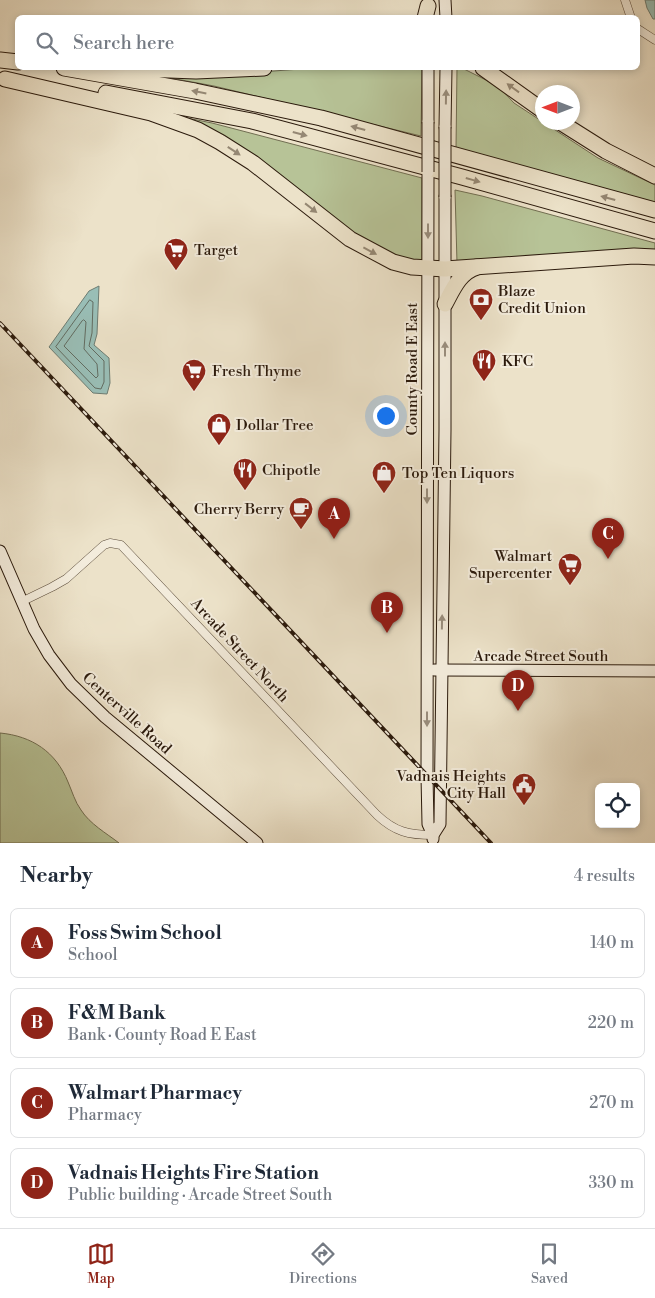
<!DOCTYPE html>
<html lang="en">
<head>
<meta charset="utf-8">
<style>
	body { margin:0; font-family:"Libre Bodoni",serif; background:#f2f2f3; color:#1f2937 }
	.controls { position:absolute; right:15px; bottom:15px; display:grid; overflow:hidden; border-radius:8px; box-shadow:0 2px 8px #0003 }
	.controls button { width:45px; height:45px; display:grid; place-items:center; padding:0; border:0; border-bottom:1px solid #e0e1e3; background:#fff; color:#1f2937; font:25px sans-serif }
	.compass { position:absolute; left:535px; top:85px; width:45px; height:45px; border-radius:50%; background:#fff; box-shadow:0 2px 8px #0003; rotate:270deg }
	.you { position:absolute; left:385px; top:415px; width:18px; height:18px; margin:-12px; border:4px solid #fff; border-radius:50%; background:#1a73e8; box-shadow:0 0 0 8px #1a73e833 }
	.badge { display:grid; place-items:center; width:32px; height:32px; border-radius:50%; background:#8f2418; color:#fff; font-size:16px; font-weight:700 }
	.pin { position:absolute; translate:-50% -41px; filter:drop-shadow(0 1px 2px #0008) }
	.pin::after { content:''; position:absolute; top:26px; width:18px; height:15px; background:inherit; clip-path:polygon(0 0,100% 0,50% 100%) }
	.list { margin:0; padding:0; list-style:none }
	h2 { display:flex; justify-content:space-between; align-items:center; height:65px; margin:0; padding:0 20px; font-size:21px }
	h2 small { font-size:16px; font-weight:400; color:#747a83 }
	.list li { display:grid; grid-template-columns:32px 1fr auto; gap:15px; align-items:center; box-sizing:border-box; height:70px; margin:0 10px 10px; padding:0 10px; border:1px solid #e0e1e3; border-radius:8px }
	.list b { display:block; font-size:19px; white-space:nowrap }
	.list p { margin:0; font-size:16px; white-space:nowrap; color:#747a83 }
	.list em { font-size:16px; font-style:normal; color:#747a83 }
	.icon { flex:none; width:28px; height:28px; fill:none; stroke:currentColor; stroke-width:2; stroke-linecap:round; stroke-linejoin:round }
	.map { position:relative; flex:none; width:655px; height:843px; overflow:hidden }
	.search { position:absolute; background:#fff; box-shadow:0 2px 8px #0003; left:15px; right:15px; top:15px; height:55px; display:flex; align-items:center; gap:12px; box-sizing:border-box; padding:0 18px; border-radius:8px; color:#747a83; font-size:19px }
	.sheet { height:385px; background:#fff }
	nav { display:flex; justify-content:space-around; align-items:center; box-sizing:border-box; height:70px; border-top:1px solid #e0e1e3; background:#fff; font-size:14px; color:#747a83 }
	nav a { display:grid; justify-items:center; gap:2px }
	nav .on { color:#8f2418 }
	.map>svg:first-child { display:block }
	.green { fill:#b7c397; stroke:#716e52 }
	.water { fill:#99beb6; stroke:#6d7c72 }
	.lines { fill:none; stroke-linecap:round; stroke-linejoin:round }
	.shore { stroke:#626c61; stroke-width:1 }
	.street-casing { stroke:#5b4c3b; stroke-width:9 }
	.secondary-casing { stroke:#2b1a0c; stroke-width:13 }
	.highway-casing { stroke:#2b1a0c; stroke-width:17 }
	.street { stroke:#f3ecdc; stroke-width:8 }
	.secondary { stroke:#f3ecdc; stroke-width:11 }
	.highway { stroke:#ece2c9; stroke-width:15 }
	.rail-casing { stroke:#2b1a0c; stroke-width:4 }
	.rail { stroke:#f3ecdc; stroke-width:2; stroke-dasharray:5.5; stroke-linecap:butt }
	.secondary-bridge-casing { stroke:#2b1a0c; stroke-width:13; stroke-linecap:butt }
	.secondary-bridge { stroke:#f3ecdc; stroke-width:11 }
	.oneway { fill:#958874 }
	.oneway2 { fill:#998e7e }
	.labels { text-anchor:middle; stroke-width:4; stroke-linejoin:round; paint-order:stroke }
	.poi-label { font-size:15px; fill:#2b1a0c; stroke:#f3ecdc; text-anchor:start }
	.street-label { font-size:15px; fill:#2b1a0c; stroke:#f3ecdc }
</style>
</head>
<body>
<div class="map">
<svg width="655" height="843" viewBox="0 0 655 843">
	<rect width="100%" height="100%" fill="#ece2c9"/>
	<filter id="stains"><feTurbulence type="fractalNoise" baseFrequency=".004" numOctaves="4"/><feColorMatrix values="0 0 0 0 .2 0 0 0 0 .09 0 0 0 0 .02 0 0 0 .5 -.17"/></filter>
	<radialGradient id="worn" r=".72"><stop offset=".6" stop-color="#630" stop-opacity="0"/><stop offset="1" stop-color="#630" stop-opacity=".3"/></radialGradient>
	<g class="green">
		<polygon points="314,68 422,68 421,136 214,86 160,76 220,75"/>
		<polygon points="457,68 462,68 498,86 514,103 598,158 655,185 655,203 456,148"/>
		<polygon points="177,116 212,123 422,178 422,260 419,263 375,249"/>
		<polygon points="455,190 482,196 655,243 655,254 457,263"/>
		<path d="M0,733C32,736 56,752 68,782C72,791 75,802 81,810C90,824 106,833 119,843H0Z"/>
	</g>
	<g class="water">
		<polygon points="645,0 655,0 655,19 653,19 647,8"/>
		<polygon points="99,286 97,334 94,345 109,358 110,383 107,394 93,393 49,347 89,291"/>
	</g>
	<g class="lines">
		<g class="shore">
			<polygon points="90,300 93,302 92,333 89,346 104,361 104,382 101,389 95,388 56,347"/>
			<polygon points="84,320 86,322 84,349 97,364 98,376 96,378 64,346 82,321"/>
		</g>
		<defs>
			<g id="street">
				<polyline points="625,0 631,18"/>
				<polyline points="638,29 655,40"/>
				<path d="M21,602L52,587L66,579L104,545L110,543L121,545L377,815C395,832 409,835 433,835"/>
			</g>
			<g id="secondary">
				<polyline points="445,0 446,18"/>
				<polyline points="428,122 428,68"/>
				<polyline points="445,127 446,68"/>
				<polyline points="428,172 427,776 428,824 433,835"/>
				<polyline points="0,551 34,629 49,655 71,684 105,717 257,843"/>
				<polyline points="434,670 655,671"/>
				<polyline points="433,839 433,835 440,824 445,430 445,197"/>
			</g>
			<g id="highway">
				<polyline points="425,18 428,6"/>
				<polyline points="0,60 18,62"/>
				<polyline points="64,68 195,91 321,118 655,210"/>
				<polyline points="115,68 196,71 264,68"/>
				<polyline points="483,68 542,110"/>
				<polyline points="5,79 151,113 198,130 220,142 253,163 350,239 393,262 412,267 445,269 634,256 655,257"/>
				<polyline points="106,93 252,121 462,177 655,231"/>
				<polyline points="560,122 606,151 655,176"/>
				<path d="M445,304C453,289 460,272 477,267"/>
			</g>
		</defs>
		<use href="#street" class="street-casing"/>
		<use href="#secondary" class="secondary-casing"/>
		<use href="#highway" class="highway-casing"/>
		<use href="#street" class="street"/>
		<use href="#secondary" class="secondary"/>
		<use href="#highway" class="highway"/>
		<defs>
			<polyline id="rail" points="0,323 491,843"/>
		</defs>
		<use href="#rail" class="rail-casing"/>
		<use href="#rail" class="rail"/>
		<defs>
			<g id="secondary-bridge">
				<polyline points="428,122 428,172"/>
				<polyline points="445,127 445,197"/>
			</g>
		</defs>
		<use href="#secondary-bridge" class="secondary-bridge-casing"/>
		<use href="#secondary-bridge" class="secondary-bridge"/>
	</g>
	<defs><path id="oneway-solid" d="M-6-.8H1V-3.2L6.5 0L1 3.2V.8H-6Z" transform="scale(1.25)"/></defs>
	<g class="oneway">
		<use href="#oneway-solid" transform="translate(513 88) rotate(-144)"/>
		<use href="#oneway-solid" transform="translate(199 92) rotate(-169)"/>
		<use href="#oneway-solid" transform="translate(358 128) rotate(-165)"/>
		<use href="#oneway-solid" transform="translate(300 134) rotate(15)"/>
		<use href="#oneway-solid" transform="translate(234 151) rotate(33)"/>
		<use href="#oneway-solid" transform="translate(473 180) rotate(16)"/>
		<use href="#oneway-solid" transform="translate(608 198) rotate(-165)"/>
		<use href="#oneway-solid" transform="translate(311 208) rotate(38)"/>
		<use href="#oneway-solid" transform="translate(370 251) rotate(28)"/>
	</g>
	<g class="oneway2">
		<use href="#oneway-solid" transform="translate(446 97) rotate(-89)"/>
		<use href="#oneway-solid" transform="translate(428 231) rotate(90)"/>
		<use href="#oneway-solid" transform="translate(445 349) rotate(-90)"/>
		<use href="#oneway-solid" transform="translate(427 496) rotate(90)"/>
		<use href="#oneway-solid" transform="translate(442 622) rotate(-89)"/>
		<use href="#oneway-solid" transform="translate(427 719) rotate(90)"/>
	</g>
	<defs>
		<symbol id="supermarket-pin" viewBox="-11 -11 22 30"><path d="M0 17L-7.5 6A9.5 9.5 0 1 1 7.5 6Z" fill="#8f2418" stroke="#f3ecdc"/><path d="M-6-5.5h2.5l.6 2H6L4.5 2H-2.5L-4.4-4H-6ZM-1.5 3.2a1.3 1.3 0 1 0 .1 0ZM3 3.2a1.3 1.3 0 1 0 .1 0Z" fill="#fff"/></symbol>
		<symbol id="bank-pin" viewBox="-11 -11 22 30"><path d="M0 17L-7.5 6A9.5 9.5 0 1 1 7.5 6Z" fill="#8f2418" stroke="#f3ecdc"/><path d="M-6-4H6V4H-6ZM0-2.3a2.3 2.3 0 1 0 0 4.6a2.3 2.3 0 1 0 0-4.6Z" fill="#fff"/></symbol>
		<symbol id="restaurant-pin" viewBox="-11 -11 22 30"><path d="M0 17L-7.5 6A9.5 9.5 0 1 1 7.5 6Z" fill="#8f2418" stroke="#f3ecdc"/><path d="M-5-6h1v4h1v-4h1v4h1v-4h1v5L-1.5 .5V6h-2V.5L-5-1ZM5-6V6H3V1.5H1.5Q1.5-4 5-6Z" fill="#fff"/></symbol>
		<symbol id="shop-pin" viewBox="-11 -11 22 30"><path d="M0 17L-7.5 6A9.5 9.5 0 1 1 7.5 6Z" fill="#8f2418" stroke="#f3ecdc"/><path d="M-5-2.5h2.3a2.7 3.5 0 0 1 5.4 0H5L5.5 6h-11ZM-1.5-2.5h3a1.5 2.3 0 0 0-3 0Z" fill="#fff"/></symbol>
		<symbol id="cafe-pin" viewBox="-11 -11 22 30"><path d="M0 17L-7.5 6A9.5 9.5 0 1 1 7.5 6Z" fill="#8f2418" stroke="#f3ecdc"/><path d="M-5.5-4.5H6V0H3Q3 3.5 0 3.5H-2.5Q-5.5 3.5-5.5 0ZM3-3.2v2h1.7v-2ZM-6 4.5H4V6H-6Z" fill="#fff"/></symbol>
		<symbol id="civic-pin" viewBox="-11 -11 22 30"><path d="M0 17L-7.5 6A9.5 9.5 0 1 1 7.5 6Z" fill="#8f2418" stroke="#f3ecdc"/><path d="M-.6-6.5H3V-4.5H.6V-3L4-1V1h2V6H-6V1h2V-1L-.6-3ZM-1.2 2.5V6h2.4V2.5Z" fill="#fff"/></symbol>
	</defs>
	<g fill-rule="evenodd">
		<use href="#supermarket-pin" x="162" y="236" width="28" height="38"/>
		<use href="#bank-pin" x="467" y="286" width="28" height="38"/>
		<use href="#restaurant-pin" x="470" y="347" width="28" height="38"/>
		<use href="#supermarket-pin" x="180" y="357" width="28" height="38"/>
		<use href="#shop-pin" x="205" y="411" width="28" height="38"/>
		<use href="#restaurant-pin" x="231" y="456" width="28" height="38"/>
		<use href="#shop-pin" x="370" y="459" width="28" height="38"/>
		<use href="#cafe-pin" x="287" y="495" width="28" height="38"/>
		<use href="#supermarket-pin" x="556" y="551" width="28" height="38"/>
		<use href="#civic-pin" x="510" y="771" width="28" height="38"/>
	</g>
	<g class="labels">
		<g class="poi-label">
			<text x="194" y="255">Target</text>
			<text x="498" y="296">Blaze<tspan x="498" dy="17">Credit Union</tspan></text>
			<text x="502" y="366">KFC</text>
			<text x="212" y="376">Fresh Thyme</text>
			<text x="236" y="430">Dollar Tree</text>
			<text x="262" y="475">Chipotle</text>
			<text x="402" y="478">Top Ten Liquors</text>
			<text x="284" y="514" text-anchor="end">Cherry Berry</text>
			<text x="552" y="561" text-anchor="end">Walmart<tspan x="552" dy="17">Supercenter</tspan></text>
			<text x="506" y="781" text-anchor="end">Vadnais Heights<tspan x="506" dy="17">City Hall</tspan></text>
		</g>
		<g class="street-label">
			<text transform="translate(412 369) rotate(-90)" y="5">County Road E East</text>
			<text transform="translate(240 650) rotate(47)" y="5">Arcade Street North</text>
			<text x="541" y="661">Arcade Street South</text>
			<text transform="translate(127 713) rotate(42)" y="5">Centerville Road</text>
		</g>
	</g>
	<rect width="100%" height="100%" filter="url(#stains)"/>
	<rect width="100%" height="100%" fill="url(#worn)"/>
</svg>
<div class="controls">
<button><svg class="icon" aria-label="locate" viewBox="0 0 24 24"><circle cx="12" cy="12" r="6"/><path d="M12 2v4M12 18v4M2 12h4M18 12h4"/></svg></button>
</div>
<svg class="compass" viewBox="-18 -18 36 36"><path d="M0-13l5 13h-10z" fill="#e53935"/><path d="M0 13l5-13h-10z" fill="#747a83"/></svg>
<div class="you"></div>
<div class="pin badge" style="left:334px;top:539px">A</div>
<div class="pin badge" style="left:387px;top:633px">B</div>
<div class="pin badge" style="left:608px;top:559px">C</div>
<div class="pin badge" style="left:518px;top:711px">D</div>
<div class="search"><svg class="icon" aria-label="search" viewBox="0 0 24 24"><circle cx="10" cy="10" r="6"/><path d="M15 15l6 6"/></svg>Search here</div>
</div>
<section class="sheet">
<h2>Nearby<small>4 results</small></h2>
<ul class="list">
<li><span class="badge">A</span><div><b>Foss Swim School</b><p>School</p></div><em>140 m</em></li>
<li><span class="badge">B</span><div><b>F&amp;M Bank</b><p>Bank · County Road E East</p></div><em>220 m</em></li>
<li><span class="badge">C</span><div><b>Walmart Pharmacy</b><p>Pharmacy</p></div><em>270 m</em></li>
<li><span class="badge">D</span><div><b>Vadnais Heights Fire Station</b><p>Public building · Arcade Street South</p></div><em>330 m</em></li>
</ul>
</section>
<nav>
<a class="on"><svg class="icon" aria-label="map" viewBox="0 0 24 24"><path d="M3 6l6-2 6 2 6-2v14l-6 2-6-2-6 2zM9 4v14M15 6v14"/></svg>Map</a>
<a><svg class="icon" aria-label="directions" viewBox="0 0 24 24"><path d="M12 3l9 9-9 9-9-9zM9 14v-3h6M13 9l2 2-2 2"/></svg>Directions</a>
<a><svg class="icon" aria-label="saved" viewBox="0 0 24 24"><path d="M7 4h10v16l-5-4-5 4z"/></svg>Saved</a>
</nav>
</body>
</html>
